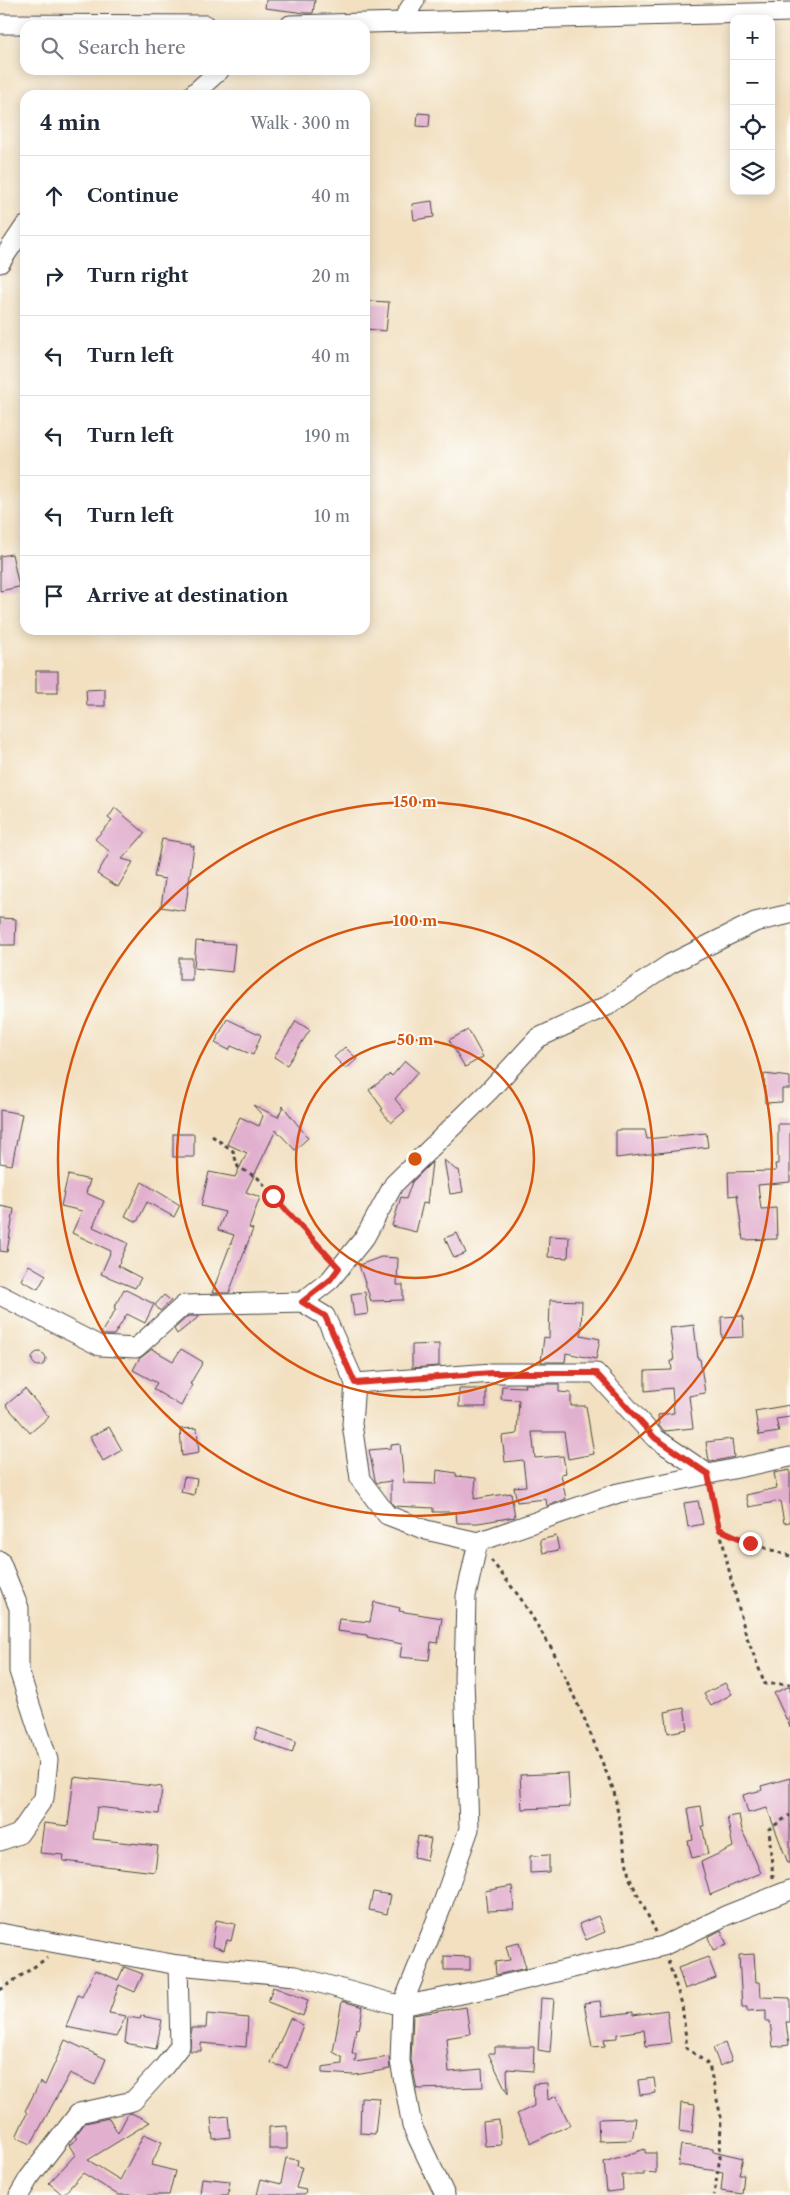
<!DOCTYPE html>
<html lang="en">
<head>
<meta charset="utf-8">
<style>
	body { margin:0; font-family:"Libre Caslon Text",serif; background:#f2f2f3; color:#1f2937 }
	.controls { position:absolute; right:15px; top:15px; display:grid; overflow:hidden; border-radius:10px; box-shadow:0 2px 12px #0003 }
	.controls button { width:45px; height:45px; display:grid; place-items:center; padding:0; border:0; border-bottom:1px solid #e0e1e3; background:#fff; color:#1f2937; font:25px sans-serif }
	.stop { position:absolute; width:15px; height:15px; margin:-11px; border:4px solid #d93025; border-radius:50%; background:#fff }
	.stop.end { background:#d93025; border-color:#fff; box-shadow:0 1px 5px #0008 }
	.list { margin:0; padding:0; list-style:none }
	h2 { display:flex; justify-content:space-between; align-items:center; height:65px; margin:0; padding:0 20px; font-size:21px }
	h2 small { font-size:16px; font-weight:400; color:#747a83 }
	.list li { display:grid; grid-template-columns:32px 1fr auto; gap:15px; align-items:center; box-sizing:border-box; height:80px; padding:0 20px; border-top:1px solid #e0e1e3 }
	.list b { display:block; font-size:19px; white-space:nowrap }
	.list em { font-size:16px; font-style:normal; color:#747a83 }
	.icon { flex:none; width:28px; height:28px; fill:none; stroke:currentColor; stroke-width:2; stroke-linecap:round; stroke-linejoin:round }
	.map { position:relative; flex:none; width:790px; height:2195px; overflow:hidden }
	.search { position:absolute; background:#fff; box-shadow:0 2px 12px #0003; left:20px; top:20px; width:350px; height:55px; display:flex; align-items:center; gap:12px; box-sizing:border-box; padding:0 18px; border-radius:15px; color:#747a83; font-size:19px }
	.panel { position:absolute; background:#fff; box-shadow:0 2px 12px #0003; left:20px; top:90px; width:350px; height:545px; border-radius:15px }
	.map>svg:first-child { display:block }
	.building { fill:#e2b0cf }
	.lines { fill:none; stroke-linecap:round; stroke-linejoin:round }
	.street-casing { stroke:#494642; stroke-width:21 }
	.path { stroke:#494642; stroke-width:3; stroke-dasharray:4 4; stroke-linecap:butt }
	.street { stroke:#fff; stroke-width:19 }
	.route { stroke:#d93025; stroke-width:6 }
	.ring { fill:none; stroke:#d5540f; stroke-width:2.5 }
	.centre { fill:#d5540f; stroke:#fdfcf7; stroke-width:2.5 }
	.ring-label { font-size:15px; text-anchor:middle; font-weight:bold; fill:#d5540f; stroke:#fdfcf7; stroke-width:4; stroke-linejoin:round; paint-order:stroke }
</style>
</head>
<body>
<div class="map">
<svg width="790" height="2195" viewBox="0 0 790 2195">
	<rect width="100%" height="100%" fill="#fdfcf7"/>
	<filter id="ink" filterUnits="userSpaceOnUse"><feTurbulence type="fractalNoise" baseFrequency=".02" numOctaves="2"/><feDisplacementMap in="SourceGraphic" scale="10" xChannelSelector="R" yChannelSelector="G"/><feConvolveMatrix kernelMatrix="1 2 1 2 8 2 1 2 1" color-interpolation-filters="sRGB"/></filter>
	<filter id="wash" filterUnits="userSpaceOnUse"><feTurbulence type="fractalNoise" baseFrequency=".0096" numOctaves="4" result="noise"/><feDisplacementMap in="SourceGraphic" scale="20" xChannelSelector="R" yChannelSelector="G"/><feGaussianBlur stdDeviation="1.12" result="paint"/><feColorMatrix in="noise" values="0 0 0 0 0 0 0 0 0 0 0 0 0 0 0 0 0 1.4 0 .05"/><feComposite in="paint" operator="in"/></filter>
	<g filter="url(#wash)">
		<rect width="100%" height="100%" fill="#f2e0c1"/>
		<g id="blocks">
			<g class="building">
				<polygon points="266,0 315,0 313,13 305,13 265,8"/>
				<polygon points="418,113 430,114 429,127 417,126"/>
				<polygon points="432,201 434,217 414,220 412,204"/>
				<polygon points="369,301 389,302 386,331 367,329 365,308 369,309"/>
				<polygon points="12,554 19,587 0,591 0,556"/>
				<rect x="36" y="671" width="22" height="22"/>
				<polygon points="105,689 105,706 87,706 86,690"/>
				<polygon points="115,808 145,833 122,859 133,862 118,887 97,874 110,852 95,839 112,821 108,818"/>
				<polygon points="162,839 191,844 191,846 194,846 185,911 161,907 165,879 154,877"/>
				<polygon points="0,918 16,919 15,945 0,945"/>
				<polygon points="196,941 235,944 232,972 194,968"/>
				<rect x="179" y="958" width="13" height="22"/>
				<polygon points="227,1019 261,1035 253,1055 231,1046 229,1050 215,1043"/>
				<polygon points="296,1021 310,1030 287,1065 274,1057"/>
				<polygon points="468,1030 483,1057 465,1067 449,1040"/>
				<polygon points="345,1047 357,1059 346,1069 334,1057"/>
				<polygon points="405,1061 418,1072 395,1099 405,1111 391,1123 381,1110 383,1109 369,1090 390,1074 392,1076"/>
				<polygon points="764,1074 790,1077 790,1089 782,1089 782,1102 765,1103"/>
				<polygon points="253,1105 278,1117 283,1106 308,1138 295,1150 276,1130 246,1192 260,1197 249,1228 253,1229 229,1293 212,1293 234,1235 218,1230 225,1212 201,1206 209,1172 235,1177 247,1153 227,1144 240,1117 259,1126 263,1116"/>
				<polygon points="0,1110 22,1114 12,1165 0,1163"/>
				<polygon points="778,1124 790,1124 790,1182 758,1185 761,1209 776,1208 777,1239 743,1240 737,1195 729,1196 728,1172 776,1171 775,1164 778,1164"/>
				<polygon points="616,1130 645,1130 647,1139 706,1133 708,1147 616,1158"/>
				<rect x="173" y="1134" width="21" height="23"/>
				<polygon points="444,1160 456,1170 459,1170 463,1192 450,1194"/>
				<polygon points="432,1162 427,1204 423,1203 416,1232 392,1226 401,1197 406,1199 412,1182"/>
				<polygon points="68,1175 90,1180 86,1193 104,1201 93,1227 128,1243 118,1266 141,1278 135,1288 101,1274 111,1251 72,1233 82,1211 61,1206"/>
				<polygon points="142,1182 180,1205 174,1217 147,1202 137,1222 125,1216"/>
				<polygon points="0,1206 14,1209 7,1252 0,1251"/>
				<polygon points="457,1233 466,1253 454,1258 445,1238"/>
				<polygon points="549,1236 569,1237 568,1258 548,1257"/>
				<polygon points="381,1257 398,1258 397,1285 403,1285 403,1300 371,1301 359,1265"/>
				<polygon points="29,1265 46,1275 38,1289 21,1280"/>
				<polygon points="124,1289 154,1304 145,1323 127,1314 114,1335 104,1335 101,1333 116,1309 114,1308"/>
				<polygon points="365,1292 368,1314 354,1316 351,1294"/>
				<polygon points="164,1295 171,1301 160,1311 155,1305"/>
				<polygon points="550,1300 582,1301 581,1335 600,1339 596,1359 566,1353 565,1362 541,1362 544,1337 549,1338"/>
				<polygon points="188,1316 200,1316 177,1334 174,1329"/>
				<polygon points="743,1316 744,1337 722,1338 721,1317"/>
				<polygon points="694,1325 698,1359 700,1359 705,1393 689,1396 693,1428 665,1431 659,1426 658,1415 674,1413 672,1388 645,1391 645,1371 672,1370 671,1361 674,1361 670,1328"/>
				<polygon points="439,1344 439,1366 412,1368 412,1345"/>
				<polygon points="152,1349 173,1361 181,1349 203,1362 190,1384 192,1385 181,1406 153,1389 157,1383 133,1370 139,1359"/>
				<circle cx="39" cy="1359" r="7"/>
				<polygon points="524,1384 559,1384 559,1392 571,1393 571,1406 586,1406 594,1454 568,1459 564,1432 532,1432 535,1458 563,1456 566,1473 561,1474 566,1499 547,1506 546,1499 517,1502 514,1487 526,1486 523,1460 505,1462 502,1436 517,1434 519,1400 501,1399 502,1386 525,1387"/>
				<polygon points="25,1389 49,1417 30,1433 6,1405"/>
				<rect x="459" y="1389" width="27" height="18"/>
				<polygon points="790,1405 790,1417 776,1419 779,1432 759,1435 755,1411"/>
				<polygon points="109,1427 122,1450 103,1461 90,1437"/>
				<polygon points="197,1428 199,1453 182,1456 180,1429"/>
				<polygon points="732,1439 734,1457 711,1462 709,1461 706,1442"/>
				<polygon points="400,1444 404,1483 436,1484 437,1470 456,1473 456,1476 476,1478 474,1499 511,1493 515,1517 478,1523 457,1523 456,1512 433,1512 433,1508 394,1506 391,1502 391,1481 377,1483 375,1480 369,1450 391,1448 391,1445"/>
				<polygon points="790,1470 790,1522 784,1523 780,1501 749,1507 746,1495 777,1488 774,1473"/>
				<polygon points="184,1477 197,1479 194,1495 181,1492"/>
				<polygon points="698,1501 703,1524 688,1527 684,1503"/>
				<polygon points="556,1536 559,1550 543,1553 540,1540"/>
				<polygon points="374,1602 400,1608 399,1611 442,1618 438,1643 431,1642 429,1660 400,1657 402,1644 367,1637 367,1635 337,1631 339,1619 370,1622"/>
				<polygon points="725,1683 732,1694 711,1706 704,1694"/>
				<polygon points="790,1686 790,1727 774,1693"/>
				<polygon points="684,1708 688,1729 668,1733 665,1712"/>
				<polygon points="258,1728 296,1741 292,1753 254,1739"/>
				<polygon points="568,1773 570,1807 522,1809 520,1775"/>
				<polygon points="74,1777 162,1787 159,1814 97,1807 93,1839 158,1846 155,1872 63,1861 64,1855 40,1853 44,1823 68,1826"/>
				<polygon points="790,1778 790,1863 788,1863 767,1808 748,1813 743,1795 762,1790 761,1786"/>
				<polygon points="701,1806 704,1826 702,1826 708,1854 692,1858 688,1841 693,1840 688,1808"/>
				<polygon points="739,1815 742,1830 761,1873 710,1895 701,1862 733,1847 727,1817"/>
				<polygon points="418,1836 431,1839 427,1860 414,1857"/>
				<polygon points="549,1855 549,1872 530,1873 530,1856"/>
				<polygon points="512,1886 514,1910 487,1911 485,1891"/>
				<polygon points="373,1892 391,1895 387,1914 369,1910"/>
				<polygon points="598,1916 605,1932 586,1940 579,1924"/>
				<polygon points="216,1920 235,1924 231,1941 227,1940 224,1950 212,1946"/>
				<polygon points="721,1930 727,1945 713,1950 708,1937"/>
				<polygon points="519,1943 526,1968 496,1975 495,1962 510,1960 506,1946"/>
				<polygon points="754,1954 756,1982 760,1982 761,1997 790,1998 790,2022 786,2022 789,2045 773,2047 770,2021 766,2021 766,2010 747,2011 747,2007 742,2007 739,1955"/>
				<polygon points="444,1956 470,1957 470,1970 444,1970"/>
				<polygon points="708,1957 716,1978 685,1989 678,1968"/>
				<polygon points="124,1967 143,1974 135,1992 119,1985 109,2013 126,2016 116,2037 66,2027 78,1995 82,1997 95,1970 118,1980"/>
				<polygon points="273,1987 308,2000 303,2016 268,2002"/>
				<polygon points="541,1998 554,1999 550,2052 538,2050"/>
				<polygon points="342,2001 363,2007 359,2029 356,2028 352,2054 356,2054 355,2062 389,2057 390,2069 355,2075 322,2073 322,2067 342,2064 342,2057 333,2052"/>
				<polygon points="600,2001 602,2016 633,2012 633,2015 667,2010 671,2043 646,2046 644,2030 617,2034 617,2038 604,2039 605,2046 592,2047 584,2003"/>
				<polygon points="466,2007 470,2034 446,2038 449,2072 482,2069 483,2087 417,2089 411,2060 413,2015"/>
				<polygon points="207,2014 248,2018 246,2047 201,2043 201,2051 190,2051 191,2028 206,2028"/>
				<polygon points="141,2016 162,2020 156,2049 125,2043 128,2017 140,2019"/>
				<polygon points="290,2018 303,2025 287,2068 271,2063"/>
				<polygon points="65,2040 106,2059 95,2085 70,2073 31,2144 16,2137 27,2113 25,2111 40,2082 45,2085"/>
				<polygon points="725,2043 732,2061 720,2066 713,2048"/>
				<polygon points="495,2047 534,2047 533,2071 507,2069 508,2094 488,2053 495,2053"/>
				<polygon points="654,2078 656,2093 640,2095 638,2080"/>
				<polygon points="547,2083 548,2100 556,2096 570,2125 531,2143 517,2114 534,2106 533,2084"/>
				<polygon points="361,2097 379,2098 375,2134 360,2133"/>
				<polygon points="681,2103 695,2105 692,2133 679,2131"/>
				<polygon points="131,2113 150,2122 88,2160 120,2180 144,2134 162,2142 151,2165 175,2171 169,2195 118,2195 83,2173 63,2195 49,2183 75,2155 69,2145 77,2139 75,2136 85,2123 109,2118 118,2133 128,2114"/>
				<polygon points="228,2116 230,2137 213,2139 211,2118"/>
				<polygon points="636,2118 632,2140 599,2141 598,2119"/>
				<polygon points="499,2120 501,2145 485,2146 483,2122"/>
				<polygon points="287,2126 287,2149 269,2149 269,2127"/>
				<polygon points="681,2145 713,2148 713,2151 743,2158 739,2174 744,2174 742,2194 721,2191 723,2172 678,2165"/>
				<polygon points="645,2149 645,2153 656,2153 656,2173 644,2172 644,2175 622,2175 623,2190 607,2192 604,2162"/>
				<polygon points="286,2158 298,2160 297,2166 302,2167 296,2188 306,2190 305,2195 257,2195 261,2179 281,2184"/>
				<polygon points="202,2178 230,2181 228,2195 200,2195"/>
			</g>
		</g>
	</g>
	<g filter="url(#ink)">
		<use href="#blocks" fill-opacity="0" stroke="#494642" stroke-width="1"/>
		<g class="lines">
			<defs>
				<g id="street">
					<polyline points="402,21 415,0"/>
					<polyline points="0,24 206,25"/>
					<polyline points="290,25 790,12"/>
					<polyline points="192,95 220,70"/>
					<polyline points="0,263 25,226"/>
					<polyline points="0,1295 100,1346 136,1348 184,1305 302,1302 325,1316 355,1383 352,1424 360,1479 387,1515 426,1530 478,1542 618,1493 790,1457"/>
					<polyline points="302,1302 330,1280 365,1237 394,1184 489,1091 538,1038 607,1006 670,964 755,922 790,914"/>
					<polyline points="355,1383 492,1373 596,1373 655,1438 708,1474"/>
					<polyline points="0,1561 19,1608 19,1671 48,1760 44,1798 19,1834 0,1841"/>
					<polyline points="0,1933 178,1965 295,1976 402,2006 491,1988 663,1946 727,1915 790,1890"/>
					<polyline points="19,2195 29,2178 79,2113 133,2101 163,2068 180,2046 178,1965"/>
					<polyline points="445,2195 412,2126 400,2061 402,2006 440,1911 469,1829 464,1679 466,1596 478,1542"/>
				</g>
			</defs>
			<use href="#street" class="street-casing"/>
			<g class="path">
				<polyline points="212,1136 233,1151 238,1167 258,1178 328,1257"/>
				<polyline points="711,1490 731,1579 746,1635 765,1684 790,1684"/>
				<polyline points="719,1529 750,1543 790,1556"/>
				<polyline points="491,1560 521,1599 552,1649 584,1718 614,1791 629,1877 656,1932"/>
				<polyline points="773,1878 769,1829 790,1815"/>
				<polyline points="668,1961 682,2004 687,2048 709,2065 721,2117 720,2157 714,2195"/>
				<polyline points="0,1990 47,1958"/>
			</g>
			<use href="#street" class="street"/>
		</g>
	</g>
	<g class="lines" filter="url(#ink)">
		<polyline class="route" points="273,1196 339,1268 330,1280 302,1302 325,1316 355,1383 492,1373 596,1373 655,1438 708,1474 719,1529 750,1543"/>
	</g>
	<g class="ring">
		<circle cx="415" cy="1159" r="119"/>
		<circle cx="415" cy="1159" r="238"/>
		<circle cx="415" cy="1159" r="357"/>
	</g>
	<circle cx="415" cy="1159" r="8" class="centre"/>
	<g class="ring-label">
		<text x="415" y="807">150 m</text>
		<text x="415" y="926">100 m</text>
		<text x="415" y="1045">50 m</text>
	</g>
</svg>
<div class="controls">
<button>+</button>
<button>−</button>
<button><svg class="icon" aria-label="locate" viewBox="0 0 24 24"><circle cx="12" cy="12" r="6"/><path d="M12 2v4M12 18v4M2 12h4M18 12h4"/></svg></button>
<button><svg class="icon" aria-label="layers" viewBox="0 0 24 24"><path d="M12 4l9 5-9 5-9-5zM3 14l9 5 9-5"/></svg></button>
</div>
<div class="stop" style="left:273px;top:1196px"></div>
<div class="stop end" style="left:750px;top:1543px"></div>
<div class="search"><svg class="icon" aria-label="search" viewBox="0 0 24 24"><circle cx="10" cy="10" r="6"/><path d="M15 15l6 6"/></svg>Search here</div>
<section class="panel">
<h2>4 min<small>Walk · 300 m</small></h2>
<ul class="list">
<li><svg class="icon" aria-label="ahead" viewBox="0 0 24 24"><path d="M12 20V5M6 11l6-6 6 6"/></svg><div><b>Continue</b></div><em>40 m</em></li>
<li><svg class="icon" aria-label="right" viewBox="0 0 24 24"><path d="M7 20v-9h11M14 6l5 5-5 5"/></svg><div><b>Turn right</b></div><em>20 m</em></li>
<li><svg class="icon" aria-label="left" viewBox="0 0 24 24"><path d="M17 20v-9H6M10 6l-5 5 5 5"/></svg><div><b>Turn left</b></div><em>40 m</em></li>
<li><svg class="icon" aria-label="left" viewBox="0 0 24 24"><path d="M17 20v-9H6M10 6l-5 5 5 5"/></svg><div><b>Turn left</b></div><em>190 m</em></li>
<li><svg class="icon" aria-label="left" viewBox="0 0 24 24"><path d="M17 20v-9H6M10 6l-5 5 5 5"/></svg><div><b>Turn left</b></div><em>10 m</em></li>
<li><svg class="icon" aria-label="arrive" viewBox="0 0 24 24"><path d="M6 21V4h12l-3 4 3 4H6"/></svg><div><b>Arrive at destination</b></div></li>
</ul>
</section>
</div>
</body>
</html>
